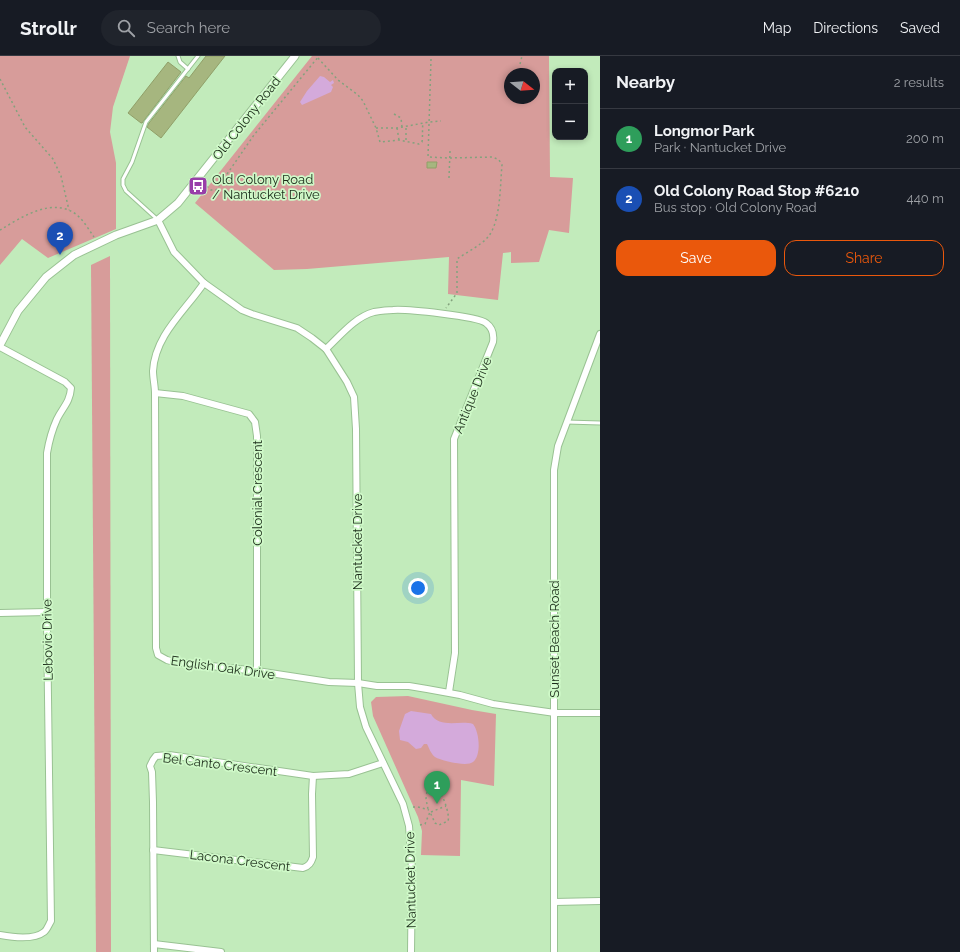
<!DOCTYPE html>
<html lang="en">
<head>
<meta charset="utf-8">
<style>
	body { margin:0; font-family:Raleway,sans-serif; background:#20242c; color:#f1f3f6 }
	.controls { position:absolute; right:12px; top:12px; display:grid; overflow:hidden; border-radius:8px; box-shadow:0 2px 6px #0003 }
	.controls button { width:36px; height:36px; display:grid; place-items:center; padding:0; border:0; border-bottom:1px solid #363941; background:#171b24; color:#f1f3f6; font:20px sans-serif }
	.compass { position:absolute; left:504px; top:12px; width:36px; height:36px; border-radius:50%; background:#171b24; box-shadow:0 2px 6px #0003; rotate:107deg }
	.you { position:absolute; left:418px; top:532px; width:14px; height:14px; margin:-10px; border:3px solid #fff; border-radius:50%; background:#1a73e8; box-shadow:0 0 0 6px #1a73e833 }
	.badge { display:grid; place-items:center; width:26px; height:26px; border-radius:50%; background:#ea580c; color:#fff; font-size:13px; font-weight:700 }
	.pin { position:absolute; translate:-50% -33px; filter:drop-shadow(0 1px 2px #0008) }
	.pin::after { content:''; position:absolute; top:21px; width:14px; height:12px; background:inherit; clip-path:polygon(0 0,100% 0,50% 100%) }
	.list { margin:0; padding:0; list-style:none }
	h2 { display:flex; justify-content:space-between; align-items:center; height:52px; margin:0; padding:0 16px; font-size:17px }
	h2 small { font-size:13px; font-weight:400; color:#9ea1a6 }
	.list li { display:grid; grid-template-columns:26px 1fr auto; gap:12px; align-items:center; box-sizing:border-box; height:60px; padding:0 16px; border-top:1px solid #363941 }
	.list b { display:block; font-size:15px; white-space:nowrap }
	.list p { margin:0; font-size:13px; white-space:nowrap; color:#9ea1a6 }
	.list em { font-size:13px; font-style:normal; color:#9ea1a6 }
	.actions { display:flex; gap:8px; padding:12px 16px }
	.actions a { flex:1; padding:9px 0; border:1px solid #ea580c; border-radius:12px; text-align:center; font-size:14px; color:#ea580c }
	.actions .main { background:#ea580c; color:#fff }
	.icon { flex:none; width:22px; height:22px; fill:none; stroke:currentColor; stroke-width:2; stroke-linecap:round; stroke-linejoin:round }
	.map { position:relative; flex:none; width:600px; height:896px; overflow:hidden }
	header { display:flex; align-items:center; gap:24px; box-sizing:border-box; height:56px; padding:0 20px; background:#171b24; border-bottom:1px solid #363941 }
	header strong { font-size:19px }
	nav { display:flex; gap:22px; margin-inline-start:auto; font-size:14px }
	.search { width:280px; height:36px; background:#20242c; display:flex; align-items:center; gap:10px; box-sizing:border-box; padding:0 14px; border-radius:22px; color:#9ea1a6; font-size:15px }
	main { display:flex }
	aside { flex:1; background:#171b24 }
	.map>svg:first-child { display:block }
	.green { fill:#d79c9a; fill-rule:evenodd }
	.water { fill:#d4aadb }
	.building { fill:#a6b67f; stroke:#909f68 }
	.lines { fill:none; stroke-linecap:round; stroke-linejoin:round }
	.service-casing { stroke:#99c293; stroke-width:5 }
	.minor-casing { stroke:#99c293; stroke-width:8 }
	.tertiary-casing { stroke:#99c293; stroke-width:9 }
	.path { stroke:#83a27d; stroke-width:1.5; stroke-dasharray:2 3; stroke-linecap:butt }
	.service { stroke:#fff; stroke-width:3 }
	.minor { stroke:#fff; stroke-width:6 }
	.tertiary { stroke:#fff; stroke-width:7 }
	.labels { text-anchor:middle; stroke-width:3.5; stroke-linejoin:round; paint-order:stroke }
	.street-label { font-size:13px; fill:#1b2b19; stroke:#cff9c8 }
	.poi-label { font-size:13px; fill:#1b2b19; stroke:#cff9c8; text-anchor:start }
</style>
</head>
<body>
<header>
<strong>Strollr</strong>
<div class="search"><svg class="icon" aria-label="search" viewBox="0 0 24 24"><circle cx="10" cy="10" r="6"/><path d="M15 15l6 6"/></svg>Search here</div>
<nav><a>Map</a><a>Directions</a><a>Saved</a></nav>
</header>
<main>
<div class="map">
<svg width="600" height="896" viewBox="0 0 600 896">
	<rect width="100%" height="100%" fill="#c2ebbb"/>
	<g class="green">
		<polygon points="0,0 130,0 113,51 110,76 116,107 116,173 48,202 22,183 0,209"/>
		<path d="M312,0H549L550,121L573,122L569,177L549,174L539,206L511,207V196L503,197L498,244L448,238L449,201L307,213L274,214L195,147ZM510,18H534V42H510Z"/>
		<polygon points="110,200 111,896 96,896 91,209"/>
		<polygon points="408,640 472,654 496,658 494,730 461,724 460,800 421,799 422,775 418,761 373,660 371,646 376,641"/>
	</g>
	<g class="water">
		<polygon points="320,20 324,21 330,26 333,24 334,27 331,29 333,31 331,36 302,49 300,46 307,35"/>
		<path d="M411,655L431,658C439,673 460,664 473,668C479,675 482,699 473,706C467,711 442,705 435,701C431,698 429,692 427,688H424L421,692L416,693L408,686L400,684L399,675L405,658Z"/>
	</g>
	<g class="building">
		<polygon points="206,0 225,0 161,82 147,71 149,67 186,20 189,22"/>
		<polygon points="168,6 181,16 142,67 141,67 128,57"/>
		<polygon points="427,106 437,106 436,112 427,112"/>
	</g>
	<g class="lines">
		<defs>
			<g id="service">
				<polyline points="178,0 180,6 188,13"/>
				<polyline points="158,164 126,135 123,129 123,123 132,106 146,66 198,0"/>
				<polyline points="567,366 600,367"/>
			</g>
			<g id="minor">
				<polyline points="158,164 174,196 204,227 242,254 252,258 297,272 312,282 326,293 347,326 354,341 356,373 358,627 360,651 366,671 391,723 403,748 409,770 412,813 411,896"/>
				<path d="M204,227C185,255 155,279 153,315C153,322 155,330 155,337L156,592L158,599L167,604L174,606L257,615L329,626L358,627L377,630H409L427,633L460,639L493,648L555,657H600"/>
				<path d="M0,291L65,326L71,332C70,346 63,351 57,363C52,374 49,385 47,397V567L51,865C49,868 47,874 44,876C34,884 11,881 0,879"/>
				<path d="M326,293C340,280 355,261 374,256C380,255 387,254 393,254C406,253 477,260 486,267C493,272 494,279 493,286L454,383L455,597L449,636"/>
				<polyline points="155,337 183,340 249,358 255,366 257,380 257,615"/>
				<polyline points="0,557 47,556"/>
				<path d="M153,794L303,812C309,810 311,807 313,801L312,738L313,720"/>
				<polyline points="554,846 600,845"/>
				<polyline points="154,888 221,896"/>
				<polyline points="154,896 153,746 152,716 150,710 153,704 156,700 169,699 313,720 349,718 383,707"/>
				<polyline points="554,896 554,414 558,390 600,278"/>
			</g>
			<polyline id="tertiary" points="0,289 18,255 46,221 74,199 116,179 158,164 178,147 295,0"/>
		</defs>
		<use href="#service" class="service-casing"/>
		<use href="#minor" class="minor-casing"/>
		<use href="#tertiary" class="tertiary-casing"/>
		<g class="path">
			<path d="M318,2L338,24L358,39L363,45L376,72L380,86L399,84L419,88L422,86C423,79 422,74 423,67"/>
			<path d="M431,3L428,101L449,102L493,101L499,104L502,109C500,129 501,165 488,181C480,190 467,196 457,203V237L446,252"/>
			<polyline points="520,8 522,0"/>
			<polyline points="0,23 25,71 53,103 61,120 69,154"/>
			<polyline points="394,58 401,62 402,71"/>
			<polyline points="376,72 397,72 429,66 441,65"/>
			<polyline points="397,72 399,84"/>
			<polyline points="406,84 406,71"/>
			<polyline points="449,122 450,95"/>
			<polyline points="203,127 211,134 216,134 254,79 319,0"/>
			<path d="M0,174C22,161 53,140 77,159C84,165 89,174 94,181"/>
			<polyline points="413,751 418,751 429,754"/>
			<polyline points="431,756 446,750"/>
			<path d="M420,769L425,768L430,756L435,767L439,769L448,765C450,760 444,741 440,737C437,734 434,733 430,733L427,735L426,743L428,753"/>
		</g>
		<use href="#service" class="service"/>
		<use href="#minor" class="minor"/>
		<use href="#tertiary" class="tertiary"/>
	</g>
	<defs>
		<symbol id="bus-square" viewBox="-11 -11 22 22"><rect x="-9" y="-9" width="18" height="18" rx="4" fill="#983ea9" stroke="#cff9c8"/><path d="M-5-6H5V4H4V6H2V4H-2V6H-4V4H-5ZM-3.5-4V0h7V-4ZM-3.5 1.2v1.5H-2V1.2ZM2 1.2v1.5H3.5V1.2Z" fill="#fff"/></symbol>
	</defs>
	<g fill-rule="evenodd">
		<use href="#bus-square" x="187" y="119" width="22" height="22"/>
	</g>
	<g class="labels">
		<g class="street-label">
			<text transform="translate(246 62) rotate(-52)" y="5">Old Colony Road</text>
			<text transform="translate(472 339) rotate(-68)" y="5">Antique Drive</text>
			<text transform="translate(257 437) rotate(-90)" y="5">Colonial Crescent</text>
			<text transform="translate(357 486) rotate(-90)" y="5">Nantucket Drive</text>
			<text transform="translate(554 583) rotate(-90)" y="5">Sunset Beach Road</text>
			<text transform="translate(47 584) rotate(-91)" y="5">Lebovic Drive</text>
			<text transform="translate(223 611) rotate(8)" y="5">English Oak Drive</text>
			<text transform="translate(220 708) rotate(7)" y="5">Bel Canto Crescent</text>
			<text transform="translate(240 804) rotate(7)" y="5">Lacona Crescent</text>
			<text transform="translate(410 824) rotate(-91)" y="5">Nantucket Drive</text>
		</g>
		<g class="poi-label">
			<text x="212" y="128">Old Colony Road<tspan x="212" dy="15">/ Nantucket Drive</tspan></text>
		</g>
	</g>
</svg>
<div class="controls">
<button>+</button>
<button>−</button>
</div>
<svg class="compass" viewBox="-18 -18 36 36"><path d="M0-13l5 13h-10z" fill="#e53935"/><path d="M0 13l5-13h-10z" fill="#9ea1a6"/></svg>
<div class="you"></div>
<div class="pin badge" style="left:437px;top:748px;background:#2e9e5b">1</div>
<div class="pin badge" style="left:60px;top:199px;background:#1a4fb4">2</div>
</div>
<aside>
<h2>Nearby<small>2 results</small></h2>
<ul class="list">
<li><span class="badge" style="background:#2e9e5b">1</span><div><b>Longmor Park</b><p>Park · Nantucket Drive</p></div><em>200 m</em></li>
<li><span class="badge" style="background:#1a4fb4">2</span><div><b>Old Colony Road Stop #6210</b><p>Bus stop · Old Colony Road</p></div><em>440 m</em></li>
</ul>
<div class="actions"><a class="main">Save</a><a>Share</a></div>
</aside>
</main>
</body>
</html>
